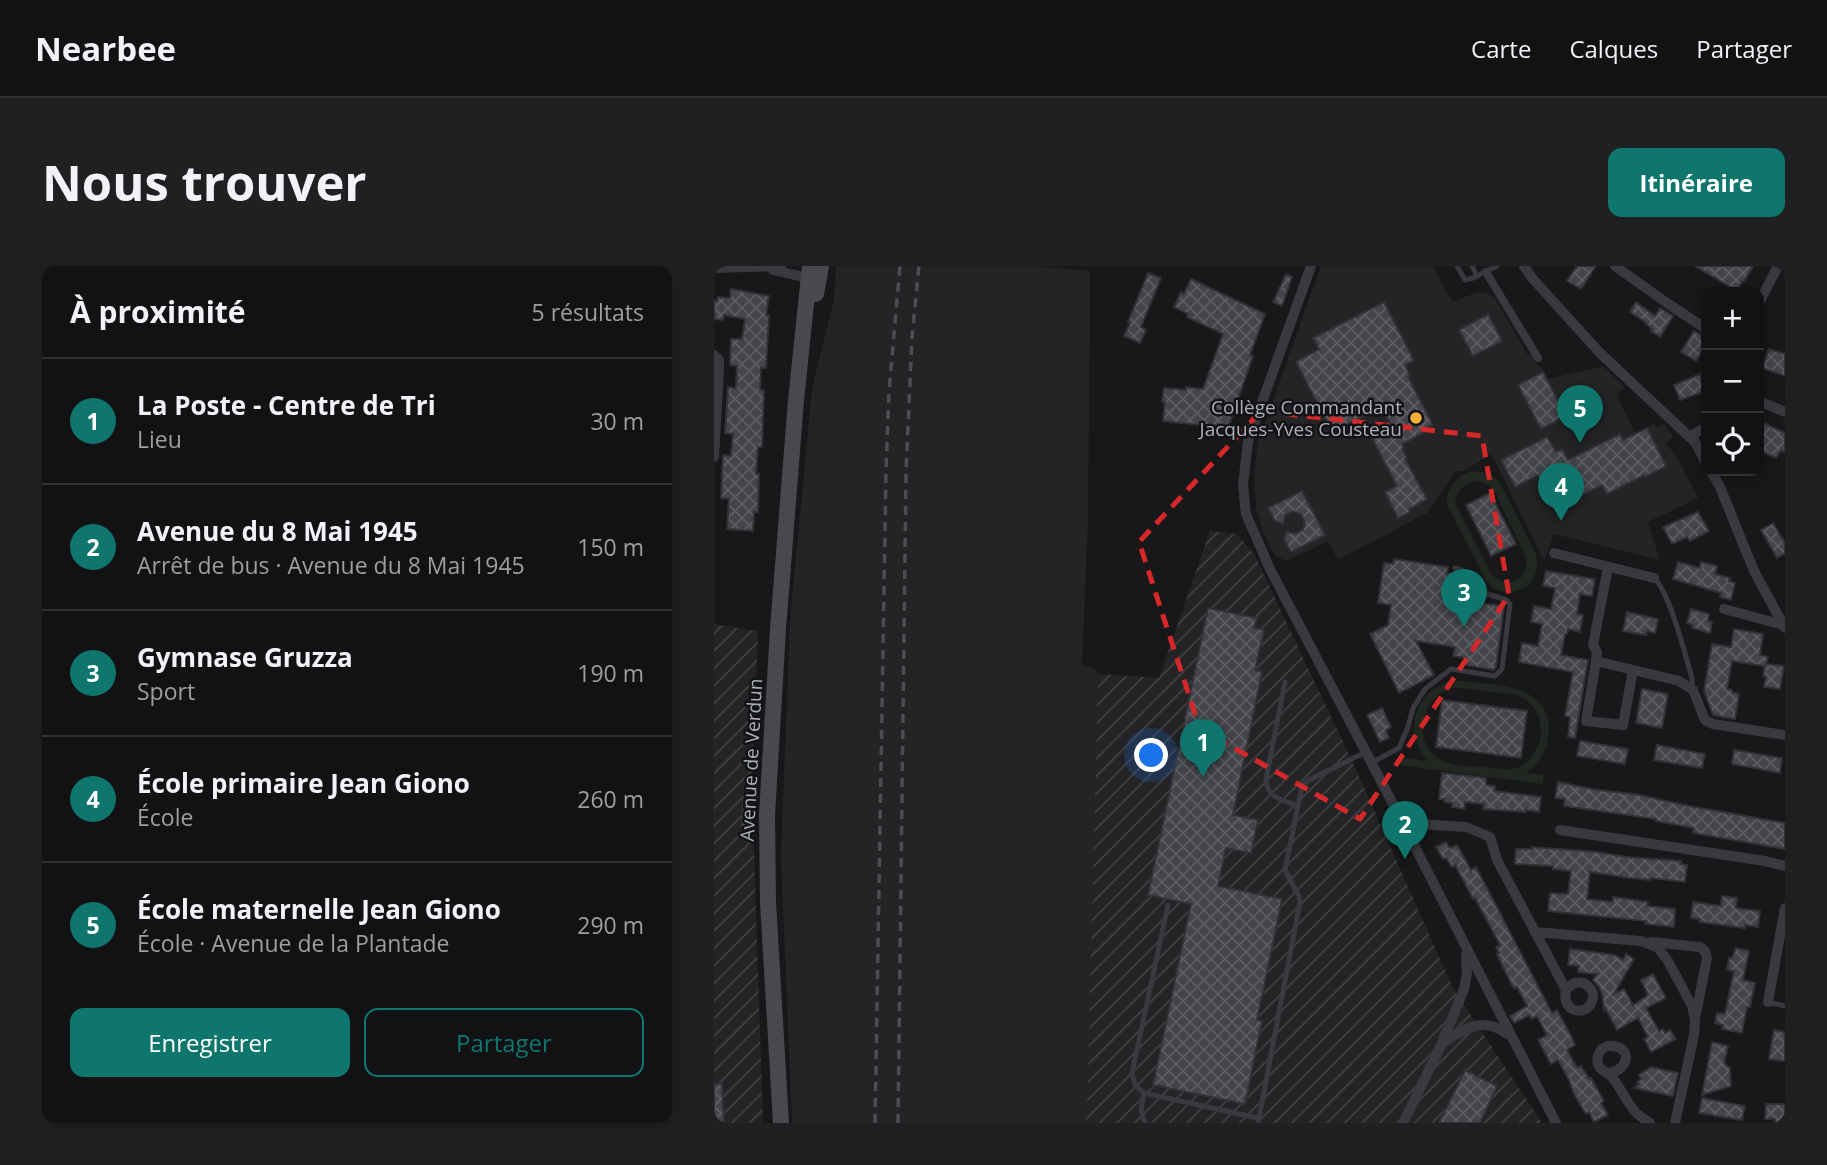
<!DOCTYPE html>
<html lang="fr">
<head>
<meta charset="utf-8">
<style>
	body { margin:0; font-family:"Open Sans",sans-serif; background:#1f2022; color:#f1f3f6 }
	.controls { position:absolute; right:21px; top:21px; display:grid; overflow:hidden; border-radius:14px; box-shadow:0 4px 18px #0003 }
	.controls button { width:63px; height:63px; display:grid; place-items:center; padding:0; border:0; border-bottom:2px solid #313234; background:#121214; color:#f1f3f6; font:35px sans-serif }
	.you { position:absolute; left:438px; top:490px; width:24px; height:24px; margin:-18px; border:5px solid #fff; border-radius:50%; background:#1a73e8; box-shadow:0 0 0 10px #1a73e833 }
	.badge { display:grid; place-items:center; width:46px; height:46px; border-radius:50%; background:#0f766e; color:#fff; font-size:23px; font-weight:700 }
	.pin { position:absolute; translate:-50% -58px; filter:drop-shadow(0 2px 4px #0008) }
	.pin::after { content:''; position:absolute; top:37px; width:24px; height:21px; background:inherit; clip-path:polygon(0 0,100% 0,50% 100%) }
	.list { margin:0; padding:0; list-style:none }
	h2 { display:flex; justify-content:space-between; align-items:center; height:91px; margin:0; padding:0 28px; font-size:30px }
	h2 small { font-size:23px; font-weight:400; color:#9c9ea0 }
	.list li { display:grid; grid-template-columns:46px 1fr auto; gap:21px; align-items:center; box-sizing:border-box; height:126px; padding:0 28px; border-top:2px solid #313234 }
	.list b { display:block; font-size:26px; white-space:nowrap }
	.list p { margin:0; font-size:23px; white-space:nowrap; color:#9c9ea0 }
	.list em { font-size:23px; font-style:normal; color:#9c9ea0 }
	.actions { display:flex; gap:14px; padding:21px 28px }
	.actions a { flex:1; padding:16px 0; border:2px solid #0f766e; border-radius:14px; text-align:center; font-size:24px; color:#0f766e }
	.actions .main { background:#0f766e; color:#fff }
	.icon { flex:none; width:38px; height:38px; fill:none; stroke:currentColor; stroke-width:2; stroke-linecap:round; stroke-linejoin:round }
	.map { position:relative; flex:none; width:1071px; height:857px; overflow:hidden; border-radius:14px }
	header { display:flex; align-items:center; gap:42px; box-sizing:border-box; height:98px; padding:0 35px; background:#121214; border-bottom:2px solid #313234 }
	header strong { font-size:33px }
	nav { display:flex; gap:38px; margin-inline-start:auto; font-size:24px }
	.intro { display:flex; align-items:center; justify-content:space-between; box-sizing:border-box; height:168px; padding:0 42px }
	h1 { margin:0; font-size:49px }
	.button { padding:18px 32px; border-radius:14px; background:#0f766e; color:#fff; font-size:24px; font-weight:700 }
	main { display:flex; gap:42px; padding:0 42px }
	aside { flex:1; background:#121214; border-radius:14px; box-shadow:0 4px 18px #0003 }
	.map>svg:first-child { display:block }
	.built { fill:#242427 }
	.industrial { fill:url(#industrial-furrows) }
	.green { fill:#202821; fill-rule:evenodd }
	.building { fill:url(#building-cross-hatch); stroke:#323236; stroke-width:2 }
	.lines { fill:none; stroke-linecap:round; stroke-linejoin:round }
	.service { stroke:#393a3f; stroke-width:5 }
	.pedestrian { stroke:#393a3f; stroke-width:8 }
	.minor { stroke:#393a3f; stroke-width:10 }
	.secondary { stroke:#47494f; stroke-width:16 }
	.rail { stroke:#4c4e54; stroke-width:3.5; stroke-dasharray:9 7; stroke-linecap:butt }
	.marked { fill:none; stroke:#d62828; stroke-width:5; stroke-dasharray:14 9; stroke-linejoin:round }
	.poi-dot { fill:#f3af37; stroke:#131315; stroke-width:2.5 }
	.labels { text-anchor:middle; stroke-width:5; stroke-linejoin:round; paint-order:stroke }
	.poi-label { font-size:19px; fill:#aaafba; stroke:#131315; text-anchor:end }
	.street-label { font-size:19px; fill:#aaafba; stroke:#131315 }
</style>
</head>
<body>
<header>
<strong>Nearbee</strong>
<nav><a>Carte</a><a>Calques</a><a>Partager</a></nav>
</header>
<div class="intro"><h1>Nous trouver</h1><a class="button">Itinéraire</a></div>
<main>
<aside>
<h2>À proximité<small>5 résultats</small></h2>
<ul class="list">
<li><span class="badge">1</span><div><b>La Poste - Centre de Tri</b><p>Lieu</p></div><em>30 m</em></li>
<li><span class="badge">2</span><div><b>Avenue du 8 Mai 1945</b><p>Arrêt de bus · Avenue du 8 Mai 1945</p></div><em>150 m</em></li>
<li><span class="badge">3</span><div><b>Gymnase Gruzza</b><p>Sport</p></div><em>190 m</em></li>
<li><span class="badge">4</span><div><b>École primaire Jean Giono</b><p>École</p></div><em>260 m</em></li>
<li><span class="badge">5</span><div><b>École maternelle Jean Giono</b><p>École · Avenue de la Plantade</p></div><em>290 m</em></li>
</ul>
<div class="actions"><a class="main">Enregistrer</a><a>Partager</a></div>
</aside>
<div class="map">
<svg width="1071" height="857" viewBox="0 0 1071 857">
	<defs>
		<pattern id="industrial-furrows" width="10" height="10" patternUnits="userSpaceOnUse" patternTransform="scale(1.75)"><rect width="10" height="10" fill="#242427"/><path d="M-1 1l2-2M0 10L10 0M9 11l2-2" fill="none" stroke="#414144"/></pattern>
		<pattern id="building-cross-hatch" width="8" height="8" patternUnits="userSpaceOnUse" patternTransform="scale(1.75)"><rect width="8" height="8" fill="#44454a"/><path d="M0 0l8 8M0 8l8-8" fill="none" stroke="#5c5d62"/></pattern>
	</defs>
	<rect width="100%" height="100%" fill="#18181a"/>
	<g class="built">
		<polygon points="122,0 319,0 376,5 374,253 368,399 381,402 384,408 378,660 419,857 78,857 67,590 76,354 98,123 120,33"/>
		<polygon points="607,0 719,0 738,36 764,26 773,27 781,32 813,88 819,90 824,100 828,102 834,113 889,100 909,120 909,123 902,128 921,167 940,158 942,161 950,158 959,170 952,177 963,191 984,232 934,256 946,294 840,268 830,294 777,188 750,205 742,205 713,247 624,294 614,275 573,295 561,290 549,266 542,242 540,208 544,177"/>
	</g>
	<g class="industrial">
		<polygon points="496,265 523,268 540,288 640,499 739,722 828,857 371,857 373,847 384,408 445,412"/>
		<polygon points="0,358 44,365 38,527 49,857 0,857"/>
	</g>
	<g class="green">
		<path d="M761,205L774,207L785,215L822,288C824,299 823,311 814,319C803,328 783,329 774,317C768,310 765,300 761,292C751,274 742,256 733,238C733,220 743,208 761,205ZM760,215C769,215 775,219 781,226L811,289C818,313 795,325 778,309L741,237C743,225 749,219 760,215Z"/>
		<path d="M748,415C783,419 843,419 834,472C831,488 825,497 812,507L829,509V518L685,499L686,492L714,495C691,470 697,431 731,417C736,415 743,415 748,415ZM738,422C750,421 763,424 775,426C784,427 794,427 802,429C823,436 831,458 825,477C821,487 816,496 805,501C794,506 780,502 768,501C757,500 741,501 731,496C696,481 704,433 738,422Z"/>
	</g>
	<g class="building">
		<polygon points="863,0 882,0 867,23 853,15"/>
		<polygon points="981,0 1039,0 1030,16 1028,15 1023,25"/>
		<polygon points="434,7 447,12 427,61 432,64 426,77 410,70 416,57 414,56"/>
		<polygon points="572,8 578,11 568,40 559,36"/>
		<polygon points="477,13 551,48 536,89 539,90 514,162 449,155 451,136 448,136 450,122 472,124 472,121 489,123 509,68 473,51 474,48 460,41 467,26 470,28"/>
		<polygon points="17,23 55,30 52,49 55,49 52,102 47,102 46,124 50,124 48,181 44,181 42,208 45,208 44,246 40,246 39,265 13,263 15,233 7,232 9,189 17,190 19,168 11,167 14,121 22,122 23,100 16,99 17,73 28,73 31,53 10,49 9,54 0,53 0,35 3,35 4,31 16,32"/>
		<polygon points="670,36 700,94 691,99 696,110 694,111 719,159 710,163 711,166 688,178 690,182 688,183 693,192 691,193 713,233 695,243 696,246 684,252 671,226 683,220 656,168 676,157 668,141 618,166 582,96 605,83 599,72"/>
		<polygon points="922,36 941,50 946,42 959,50 946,71 937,65 938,63 931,57 931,56 916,46"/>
		<polygon points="774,48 788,75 759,90 745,64"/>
		<polygon points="980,65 992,71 992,79 982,95 967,86"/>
		<polygon points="1055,83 1071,88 1071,110 1048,102"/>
		<polygon points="829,106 852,150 827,163 804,119"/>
		<polygon points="986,108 992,125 966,134 960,119"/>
		<polygon points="1045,155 1071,167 1071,187 1067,184 1062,192 1045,184"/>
		<polygon points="933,162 952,200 931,211 930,209 893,228 888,219 853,236 854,239 842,245 824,209 801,221 787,194 833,171 842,186 848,183 854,194 906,168 909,174"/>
		<polygon points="588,225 611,269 577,286 570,273 573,266 581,268 589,264 591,256 587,248 579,245 571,249 569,258 561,255 554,242"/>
		<polygon points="776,227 802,278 777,290 752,239"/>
		<polygon points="984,246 995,265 976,275 973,271 958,278 949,261"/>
		<polygon points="1059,257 1071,277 1071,287 1063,292 1047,264"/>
		<polygon points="680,293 734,301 733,307 743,308 738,340 759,343 760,336 790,340 782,401 780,404 750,399 751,392 739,390 741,381 702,375 720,409 685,427 656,368 674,359 677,339 664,337 670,297 679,298"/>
		<polygon points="964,296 986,302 987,296 1003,300 1001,308 1016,312 1015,315 1021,317 1017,334 1006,331 1007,327 959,313"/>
		<polygon points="832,305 881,313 878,330 866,328 863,348 869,349 866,366 854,363 853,368 851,368 847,389 874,394 861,472 854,471 856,451 851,450 859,406 805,396 808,377 824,380 828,358 817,356 820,340 837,343 841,322 829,320"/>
		<polygon points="494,342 543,352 540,362 550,364 541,404 548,406 519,549 544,554 537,587 512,582 504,620 568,633 543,754 548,755 531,838 439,819 477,638 434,629"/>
		<polygon points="977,343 995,348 994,355 998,356 996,367 978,362 979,359 973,357"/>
		<polygon points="913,346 944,353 941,367 933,365 932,369 909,365"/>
		<polygon points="1020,363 1049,368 1046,389 1054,391 1052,398 1070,400 1066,423 1050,421 1052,411 1049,410 1051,400 1018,395 1013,423 1018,424 1018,426 1025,428 1021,453 999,449 990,425 998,378 1017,381"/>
		<polygon points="928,423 954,428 948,462 922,457"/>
		<polygon points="728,434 813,445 807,492 722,481"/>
		<polygon points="668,442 677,461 672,464 675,472 666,476 653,449"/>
		<polygon points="866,475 914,483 911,498 863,490"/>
		<polygon points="943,479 991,488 988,502 940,494"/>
		<polygon points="1020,484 1068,492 1066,507 1018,498"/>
		<polygon points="728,507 772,512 772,519 781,520 780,525 827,531 825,546 811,544 811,546 769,543 770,538 751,536 750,543 738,541 738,537 730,536 731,533 725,533"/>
		<polygon points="844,516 878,523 926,529 975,540 1071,557 1071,583 979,567 980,562 942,555 942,553 850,540 851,533 841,532"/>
		<polygon points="29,536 39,537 38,562 27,561"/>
		<polygon points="732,576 735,581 737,582 743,579 757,604 762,601 838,747 843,744 857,770 861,779 853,784 863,802 867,800 875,813 877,812 890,835 887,837 894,849 880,856 875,846 872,848 860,828 855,814 844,794 837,798 824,774 833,769 823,750 817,753 816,749 800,757 796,750 813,740 803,721 800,723 792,707 783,688 785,687 782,681 786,679 761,632 759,633 741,599 738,601 732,592 729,593 722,581"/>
		<polygon points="818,581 883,586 913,591 967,595 967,598 973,599 971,616 936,612 936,614 916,612 876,606 873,633 899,636 899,631 934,636 933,640 961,643 960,661 931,658 932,655 834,645 836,627 854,628 857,605 839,603 839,600 801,598 802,583 818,583"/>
		<polygon points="1008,630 1023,632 1022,642 1046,645 1044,661 1031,659 1031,662 985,656 986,653 977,652 979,636 1007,640"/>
		<polygon points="1022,682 1035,685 1029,714 1041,717 1036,741 1033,741 1028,767 1008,763 1009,759 1001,757 1003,747 1011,748 1020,705 1013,704 1015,692 1018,692"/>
		<polygon points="856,683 901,689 909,694 912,688 920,693 900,728 910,723 919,739 934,729 927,714 939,708 952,732 932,742 945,765 949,763 951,767 956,764 962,773 937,786 930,773 934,771 924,752 903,764 891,742 890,744 888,727 885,721 879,714 883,708 864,706 865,700 854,699"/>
		<polygon points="1060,764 1071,766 1071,795 1055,793"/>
		<polygon points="998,776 1014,780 1010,797 1012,798 1012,800 1016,801 1017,820 988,829"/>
		<polygon points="937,801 964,807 959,830 920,822 925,818 923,816 927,813 925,809"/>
		<polygon points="751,804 783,820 766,857 725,857"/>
		<polygon points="0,818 8,818 10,857 0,857"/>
		<polygon points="988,832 1031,840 1028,854 985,847"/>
		<polygon points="1052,838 1071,838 1071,857 1061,857 1061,853 1051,853"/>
	</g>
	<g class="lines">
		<g class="service">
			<polyline points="743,0 751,14 759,12 783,0"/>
			<polyline points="758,0 763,10"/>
			<path d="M940,312C955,324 972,391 978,412L979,424"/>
			<path d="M571,416L552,513C552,532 569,534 584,540"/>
			<path d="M657,497L685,482L694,461L699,442L711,423L737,403L781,410L788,403L796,338L792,334L752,321C748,316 751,310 748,304L741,302"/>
			<polyline points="454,639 418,807 421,819 430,827 544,852"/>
			<polyline points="1054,736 1071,740"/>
			<polyline points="430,827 427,844 431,857"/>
			<polyline points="544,857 586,636 585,630 571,604 587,525 590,518 595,514 652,486"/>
		</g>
		<polyline class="pedestrian" points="772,6 824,92"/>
		<g class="minor">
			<polyline points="597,0 534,175 529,219 532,248 556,303 677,534 842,857"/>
			<polyline points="810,0 818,12 886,87 981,176 992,197"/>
			<polyline points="901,0 953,37 992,63"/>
			<polyline points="0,2 67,0"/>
			<polyline points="59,4 94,12 96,9"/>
			<polyline points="1045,37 1064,0"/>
			<polyline points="0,89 5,94 5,104 0,191"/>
			<polyline points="1045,135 1071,146"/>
			<polyline points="975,171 992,161"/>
			<polyline points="997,205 1006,221 1040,305 1071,362"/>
			<polyline points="840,287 940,312"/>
			<polyline points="1010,343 1069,359"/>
			<polyline points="882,395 883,386 879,379 894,301"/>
			<polyline points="919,404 909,459 872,455 882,395 965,415 979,424 991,454 999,458 1071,469"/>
			<path d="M688,557L752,561L776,571L783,594L852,724C846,749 880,753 879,727C873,714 861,713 852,724"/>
			<polyline points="846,564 1051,595 1071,600"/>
			<polyline points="821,666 927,675 944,682 954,695 978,740 981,754 980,769 961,857"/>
			<polyline points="937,676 986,681 991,685 993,692 982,748"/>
			<polyline points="1054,736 1071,642"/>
			<path d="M729,777C750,762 770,750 793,768"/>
			<path d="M896,807C915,803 918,782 899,780C887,778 879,792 886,802C890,807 895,806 898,811C906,821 911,833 919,843C923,849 930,853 936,857"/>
			<polyline points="689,857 727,779 750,723 753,707 752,689"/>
		</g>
		<g class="secondary">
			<polyline points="102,28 107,0"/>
			<polyline points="67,857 54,636 53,549 64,363 82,134 96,0"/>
		</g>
		<g class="rail">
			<polyline points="161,857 172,205 175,125 186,0"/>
			<polyline points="184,857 192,206 198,71 205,0"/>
		</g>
	</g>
	<path class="marked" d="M547,145L768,170L795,329L646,553L486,463L425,276Z"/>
	<circle class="poi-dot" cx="702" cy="152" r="7"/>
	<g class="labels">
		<g class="poi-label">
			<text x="688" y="148">Collège Commandant<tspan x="688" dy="22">Jacques-Yves Cousteau</tspan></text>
		</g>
		<g class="street-label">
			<text transform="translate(37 494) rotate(-87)" y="7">Avenue de Verdun</text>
		</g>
	</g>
</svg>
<div class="controls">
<button>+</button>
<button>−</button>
<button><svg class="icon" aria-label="locate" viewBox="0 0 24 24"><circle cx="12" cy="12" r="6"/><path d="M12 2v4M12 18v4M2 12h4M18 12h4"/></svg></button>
</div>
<div class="you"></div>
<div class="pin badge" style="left:489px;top:511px">1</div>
<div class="pin badge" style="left:691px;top:593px">2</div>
<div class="pin badge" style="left:750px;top:361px">3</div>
<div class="pin badge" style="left:847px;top:255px">4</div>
<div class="pin badge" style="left:866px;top:177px">5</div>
</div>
</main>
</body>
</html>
